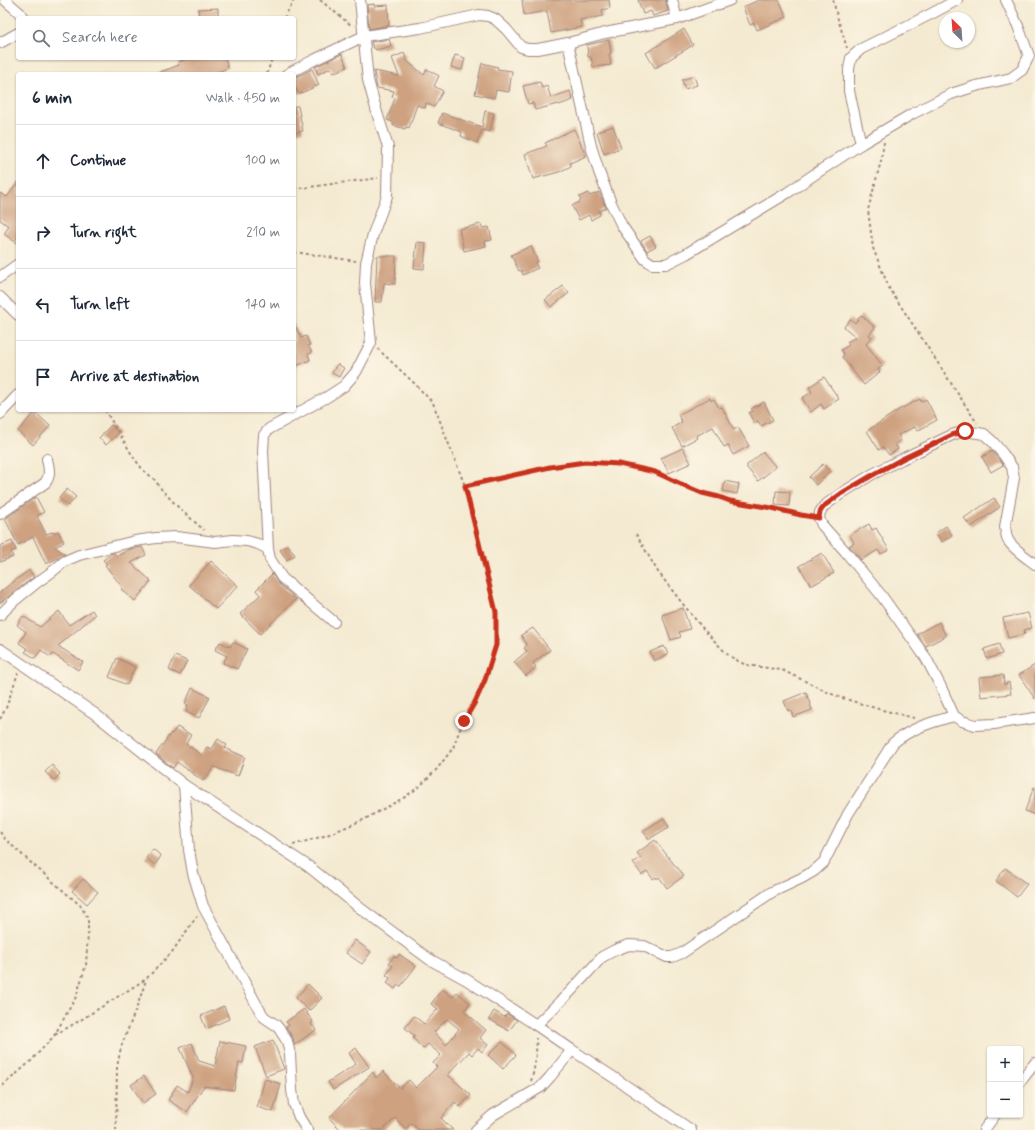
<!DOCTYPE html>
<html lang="en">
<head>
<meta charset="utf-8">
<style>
	body { margin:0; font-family:Mynerve,sans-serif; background:#f6f6f7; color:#1f2937 }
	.controls { position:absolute; right:12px; bottom:12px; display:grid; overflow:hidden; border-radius:4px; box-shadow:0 1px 3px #0004 }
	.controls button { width:36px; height:36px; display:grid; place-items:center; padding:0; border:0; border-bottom:1px solid #e0e1e3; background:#fff; color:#1f2937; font:20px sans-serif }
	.compass { position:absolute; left:939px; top:12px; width:36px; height:36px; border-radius:50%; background:#fff; box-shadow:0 1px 3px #0004; rotate:335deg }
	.stop { position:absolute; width:12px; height:12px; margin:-9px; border:3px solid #c8321e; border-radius:50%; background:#fff }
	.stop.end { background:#c8321e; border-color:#fff; box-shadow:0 1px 4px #0008 }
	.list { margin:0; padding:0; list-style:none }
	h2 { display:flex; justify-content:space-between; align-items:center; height:52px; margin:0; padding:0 16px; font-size:17px }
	h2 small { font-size:13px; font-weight:400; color:#747a83 }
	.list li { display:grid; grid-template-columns:26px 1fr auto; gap:12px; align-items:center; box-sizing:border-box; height:72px; padding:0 16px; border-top:1px solid #e0e1e3 }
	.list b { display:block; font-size:15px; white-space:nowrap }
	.list em { font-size:13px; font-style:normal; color:#747a83 }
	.icon { flex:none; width:22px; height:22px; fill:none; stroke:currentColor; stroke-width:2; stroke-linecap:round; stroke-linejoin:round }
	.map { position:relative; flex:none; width:1035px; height:1130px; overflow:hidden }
	.search { position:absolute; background:#fff; box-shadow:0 1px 3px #0004; left:16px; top:16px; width:280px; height:44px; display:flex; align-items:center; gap:10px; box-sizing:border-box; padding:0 14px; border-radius:4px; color:#747a83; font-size:15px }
	.panel { position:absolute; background:#fff; box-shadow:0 1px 3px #0004; left:16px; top:72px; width:280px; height:340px; border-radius:4px }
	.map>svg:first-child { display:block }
	.building { fill:#cea180; fill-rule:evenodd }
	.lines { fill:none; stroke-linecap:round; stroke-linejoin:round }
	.minor-casing { stroke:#9f847e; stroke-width:12 }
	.path { stroke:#9f847e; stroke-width:2; stroke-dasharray:3 3; stroke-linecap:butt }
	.minor { stroke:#fff; stroke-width:10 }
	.route { stroke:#c8321e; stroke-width:5 }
</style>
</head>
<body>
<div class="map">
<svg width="1035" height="1130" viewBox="0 0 1035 1130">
	<rect width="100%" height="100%" fill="#fcf5e5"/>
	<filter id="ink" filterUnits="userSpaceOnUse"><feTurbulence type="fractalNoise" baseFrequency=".025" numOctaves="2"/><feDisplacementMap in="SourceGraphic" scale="8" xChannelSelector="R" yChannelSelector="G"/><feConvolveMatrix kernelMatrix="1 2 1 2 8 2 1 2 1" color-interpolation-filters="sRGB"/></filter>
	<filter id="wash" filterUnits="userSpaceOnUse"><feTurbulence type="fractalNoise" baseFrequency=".012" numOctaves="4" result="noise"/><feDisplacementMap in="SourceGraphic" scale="16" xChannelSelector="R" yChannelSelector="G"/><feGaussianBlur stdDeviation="0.9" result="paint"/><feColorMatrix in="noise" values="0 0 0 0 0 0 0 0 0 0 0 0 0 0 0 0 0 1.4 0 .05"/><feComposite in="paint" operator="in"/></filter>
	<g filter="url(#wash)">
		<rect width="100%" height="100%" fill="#f4ead1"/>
		<g id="blocks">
			<g class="building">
				<polygon points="522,0 609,0 610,8 602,10 603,16 580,20 582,27 551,33 547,11 524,15"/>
				<polygon points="638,0 665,0 668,11 653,16 651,11 643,14"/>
				<polygon points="759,0 779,0 787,17 757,30 754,23 750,25 743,7"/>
				<polygon points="374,4 374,6 388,5 389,25 369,29 367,5"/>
				<polygon points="218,8 218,18 199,18 198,9"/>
				<polygon points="684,29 693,45 655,68 646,53"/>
				<polygon points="389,39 391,46 376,50 375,48 373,48 371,42"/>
				<polygon points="609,40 611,53 609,54 611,65 593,67 591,57 588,57 587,45"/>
				<polygon points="404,53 407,61 424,75 427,69 439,76 434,86 443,91 434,107 426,103 425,108 417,105 409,128 406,127 405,129 393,125 393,122 387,120 395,98 392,97 394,91 377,88 374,72 374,71 399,76 392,58"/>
				<polygon points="342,54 347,67 333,73 331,68 318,74 315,67"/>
				<polygon points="455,55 465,58 462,70 451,67"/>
				<polygon points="190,58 225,58 228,68 212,74 159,74 158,73 179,65 178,62"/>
				<polygon points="482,63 498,67 497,69 512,71 509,92 496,90 494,98 475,94"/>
				<polygon points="312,69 319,85 299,94 294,85 294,78"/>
				<polygon points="694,76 697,85 685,89 682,80"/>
				<polygon points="540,82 542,88 547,86 551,98 570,91 573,100 559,105 558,104 535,110 533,103 528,104 523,86"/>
				<polygon points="294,106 298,106 303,131 294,133"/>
				<polygon points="485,111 494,113 490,132 482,130 477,143 461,136 462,132 438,123 442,113 482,127"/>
				<polygon points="613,126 621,148 604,154 597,132"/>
				<polygon points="574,129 586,156 570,163 571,166 559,172 533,179 525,154 547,146 545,143"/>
				<polygon points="18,182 18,244 4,234 9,226 0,220 0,193 7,197"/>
				<polygon points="599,192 606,208 599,211 600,215 591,220 589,215 579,220 572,206 581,201 579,197 588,193 590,196"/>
				<polygon points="481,224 482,228 489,227 492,240 485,241 486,246 464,251 459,229"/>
				<polygon points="650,236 656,246 647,251 641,241"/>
				<polygon points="417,242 426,243 424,269 414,268"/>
				<polygon points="531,246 538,262 535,263 538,268 523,275 521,270 519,271 511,255"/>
				<polygon points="377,256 396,256 395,284 384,283 382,302 375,302"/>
				<polygon points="563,286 569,293 551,307 545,300"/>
				<polygon points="861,315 875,327 869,335 872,337 866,344 883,366 878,369 880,372 864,385 842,357 844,355 841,350 849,345 847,342 856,337 844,327 850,319 855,323"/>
				<polygon points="294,323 301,338 306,336 310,345 308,345 312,353 308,354 310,360 296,366 294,361"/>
				<polygon points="337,364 344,368 339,377 332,373"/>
				<polygon points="824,377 839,399 824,409 821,404 811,412 802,398 812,392 809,387"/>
				<polygon points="710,398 711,401 714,399 719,408 722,407 734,430 738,427 749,446 733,455 728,445 724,447 713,427 696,436 697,438 682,446 672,428 682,422 678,415"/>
				<polygon points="920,399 921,402 926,399 937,420 917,431 915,427 898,435 901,440 895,444 898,449 889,455 883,447 879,450 867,431 900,409"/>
				<polygon points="764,402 773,420 761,426 758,421 754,423 749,413 753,411 751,409"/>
				<polygon points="35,412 50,426 33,445 18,431"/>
				<polygon points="111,425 119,433 106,445 99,438"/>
				<polygon points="683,448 691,463 669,473 661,458"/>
				<polygon points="992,451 1003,465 991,472 982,457"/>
				<polygon points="763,452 776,467 758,481 747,468 747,465"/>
				<polygon points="823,464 830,471 816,485 809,477"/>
				<polygon points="725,481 739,484 737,494 723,491"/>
				<polygon points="67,489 76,497 68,506 59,498"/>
				<polygon points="776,491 790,492 789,506 775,505"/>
				<polygon points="36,497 44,512 37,516 46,534 52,532 53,533 58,531 64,542 55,547 65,554 46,564 33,537 18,545 5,519"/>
				<polygon points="994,498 1000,507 971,527 964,518"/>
				<polygon points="869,524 872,530 876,528 889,550 881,554 878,550 861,560 849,546 854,543 850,535"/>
				<polygon points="946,526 952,535 942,542 936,533"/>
				<polygon points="12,541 16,550 11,552 13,557 0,562 0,546"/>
				<polygon points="288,545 295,555 287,560 280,550"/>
				<polygon points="142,547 146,555 131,563 151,581 135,601 121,589 123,588 105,565 107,564 103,560 112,553 114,553 117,556 130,549"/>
				<polygon points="822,553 834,573 811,586 799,566"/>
				<polygon points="211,561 238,586 216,609 189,585"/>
				<polygon points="29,570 34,577 0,603 0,592"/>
				<polygon points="272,574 278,583 296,599 260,634 240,614 260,595 256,590"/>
				<polygon points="683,608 690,629 679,632 681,637 671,640 662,615"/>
				<polygon points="92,610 95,615 58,646 83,662 78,670 53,654 50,657 41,650 35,658 25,652 28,649 19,643 26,632 17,625 23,616 40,627 59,611 69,625"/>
				<polygon points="1028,613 1032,628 1024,630 1025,634 1008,638 1003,618"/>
				<polygon points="939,622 946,636 926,646 917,634"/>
				<polygon points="533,628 550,650 533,663 536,667 526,676 514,662 527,651 524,648 527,645 521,635"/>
				<polygon points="220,642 230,647 233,642 247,649 237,669 223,663 227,656 215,650"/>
				<polygon points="999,644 1002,654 987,659 984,649"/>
				<polygon points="664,646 668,654 654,661 650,652"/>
				<polygon points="175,656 187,661 180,675 169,670"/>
				<polygon points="117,658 135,667 127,685 109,677"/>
				<polygon points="1035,665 1035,699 1019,675"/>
				<polygon points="1003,675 1004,685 1009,682 1011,694 981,697 979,677"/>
				<polygon points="192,688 210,697 199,718 186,712 188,705 185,704"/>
				<polygon points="806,692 812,710 793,717 791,710 788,711 784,701"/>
				<polygon points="177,727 191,735 186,744 202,755 207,747 212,749 218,739 227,745 225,748 245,757 238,776 214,767 203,781 177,762 173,768 156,754 171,733 172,734"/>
				<polygon points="52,765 60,774 54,780 45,772"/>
				<polygon points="1034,787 1035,787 1035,815 1025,811"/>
				<polygon points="664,818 669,827 649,839 643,831"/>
				<polygon points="655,840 677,868 678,868 684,876 667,888 659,877 657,879 656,877 653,879 647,871 642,875 633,863 641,858 637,853"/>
				<polygon points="153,849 161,856 155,865 146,858"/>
				<polygon points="1005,868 1027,884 1017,897 996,881"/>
				<polygon points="83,879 98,892 87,904 72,891"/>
				<polygon points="355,940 371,952 362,964 346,953"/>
				<polygon points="399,954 416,966 401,986 398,985 395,989 387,983 390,978 386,975 393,966 389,963 394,956 397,958"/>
				<polygon points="308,984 322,998 309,1011 296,998"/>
				<path d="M442,989L453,997L457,992L470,1003L464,1011L486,1030L480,1038L488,1045L482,1052L478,1048L472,1055L469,1052L448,1075L471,1095L460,1107L455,1102L441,1118L453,1130H418L411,1123L406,1129L395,1118L383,1130H341L329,1118L373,1072L376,1078L383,1071L400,1088L409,1080L416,1088L437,1067L433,1063L441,1055L428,1044L423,1049L413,1038L415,1036L405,1028L414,1016L424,1024L438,1009L431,1004ZM447,1019L459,1029L446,1045L434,1032Z"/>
				<polygon points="224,1006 229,1019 206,1029 201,1016"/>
				<polygon points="304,1009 313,1022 311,1024 316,1030 294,1045 293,1038 286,1027 289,1025 286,1022"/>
				<polygon points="494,1011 504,1017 507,1014 517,1020 509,1031 489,1019"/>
				<polygon points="273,1040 284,1069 266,1076 255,1047"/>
				<polygon points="220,1041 246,1046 243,1063 239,1062 234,1090 204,1086 187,1112 168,1100 177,1085 188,1092 193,1078 180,1048 192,1043 199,1061 215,1066"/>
				<polygon points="502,1042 516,1055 503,1069 488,1055"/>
				<polygon points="356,1048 369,1067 333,1090 328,1082 356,1064 349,1053"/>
				<polygon points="144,1076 156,1094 143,1103 131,1085"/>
				<polygon points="265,1079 281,1084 273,1112 257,1107"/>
			</g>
		</g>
	</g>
	<g filter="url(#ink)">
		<use href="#blocks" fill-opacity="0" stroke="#9f847e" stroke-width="1"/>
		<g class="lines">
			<defs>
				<g id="minor">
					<polyline points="5,0 20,13 23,18"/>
					<polyline points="672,0 677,19"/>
					<polyline points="0,43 18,33"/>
					<polyline points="568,43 591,146 599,172 611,203 622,226 645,259 652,264 666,264 686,254 787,193 818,172 861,144 912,114 951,94 976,86 1011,78 1022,70 1029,56 1018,26 1006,0"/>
					<polyline points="287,74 312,61 364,36 420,28 479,15 488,16 495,19 506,29 521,47 528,49 538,49 568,43 605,33 677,19 730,0"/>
					<polyline points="861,144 849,91 849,69 851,58 861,49 931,14 957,0"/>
					<polyline points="0,277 18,264"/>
					<polyline points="0,297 18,315"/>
					<polyline points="0,414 18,395"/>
					<path d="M0,514L45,483C51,476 49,468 47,459"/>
					<polyline points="268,549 263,451 264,435 269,429 327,397 344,386 356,372 371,343 365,283 366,263 373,234 387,196 388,147 378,116 368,80 360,0"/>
					<path d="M1035,564C1027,558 1012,548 1008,540C1006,536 1006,531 1005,527L1014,478L1012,467L1003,454L993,442L984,434L965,431L952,435L902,459L871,475L842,493L824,506L820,512L819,518L822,525L845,551L881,595L926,658L940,685L954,716L962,721L975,725L994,724L1035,718"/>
					<polyline points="0,615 15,600 35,584 53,571 65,561 79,555 135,541 156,538 176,537 215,542 233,540 247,541 258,544 268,549 270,559 282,578 334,622"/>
					<polyline points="0,649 95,714 184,785 308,866 333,886 360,908 429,959 467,980 536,1025 572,1050 619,1081 691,1130"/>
					<polyline points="184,785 189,850 193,873 203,906 259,1009 264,1017 276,1025 280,1030 287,1041 290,1054 292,1090 294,1104 299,1117 307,1130"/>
					<path d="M536,1025L570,992L602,957L615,950L629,945L644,946L667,957H672L682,953L772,892L802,878L814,871L824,862L848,814L893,743C911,728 932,722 954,716"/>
					<polyline points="1020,1082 1035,1063"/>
					<polyline points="476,1130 493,1115 541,1087 550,1077 572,1050"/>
					<polyline points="984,1130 995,1115"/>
				</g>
			</defs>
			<use href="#minor" class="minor-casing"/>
			<g class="path">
				<polyline points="320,0 352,26"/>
				<polyline points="833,0 837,16 847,48"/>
				<polyline points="284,18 294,0"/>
				<polyline points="267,74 272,58"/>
				<polyline points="884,142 881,161 868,210 873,248 889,288 977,423"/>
				<polyline points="294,189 378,178"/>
				<polyline points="294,252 356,261"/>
				<polyline points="105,410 134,458 143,470 154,479 162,490 179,508 204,530"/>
				<polyline points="465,486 550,467 585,462 619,464 655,472 683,485 702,493 719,497 730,501 772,508 810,516"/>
				<polyline points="636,534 658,572 682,603 705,631 727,654 736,660 746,665 782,670 836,696 875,708 914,718"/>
				<polyline points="0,719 6,708 18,673"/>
				<polyline points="0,832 5,839 29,861 81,906 88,919 88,933 86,965 76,997 54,1036 30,1062 0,1088"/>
				<polyline points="293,845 327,835 363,820 405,797 419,787 437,769 453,748 463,721 475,702 485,680 496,645 496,612 465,486 433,403 414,383 378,349"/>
				<polyline points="55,1035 79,1021 146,979 172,952 197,916"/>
				<path d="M531,1081C535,1068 537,1052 536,1038"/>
				<polyline points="116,1130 117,1067 121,1047 138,1004 146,980"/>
			</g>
			<use href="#minor" class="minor"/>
		</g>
	</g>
	<g class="lines" filter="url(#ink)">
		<polyline class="route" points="464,721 475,702 485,680 496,645 496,612 465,486 550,467 585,462 619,464 655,472 683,485 702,493 719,497 730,501 772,508 801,515 819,518 820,512 824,506 842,493 871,476 902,459 952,435 965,431"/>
	</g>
</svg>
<div class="controls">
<button>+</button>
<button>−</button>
</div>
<svg class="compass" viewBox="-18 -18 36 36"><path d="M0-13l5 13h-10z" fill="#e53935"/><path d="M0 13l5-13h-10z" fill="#747a83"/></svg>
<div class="stop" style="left:965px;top:431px"></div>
<div class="stop end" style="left:464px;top:721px"></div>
<div class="search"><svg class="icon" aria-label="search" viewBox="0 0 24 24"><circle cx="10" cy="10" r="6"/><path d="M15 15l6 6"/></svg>Search here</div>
<section class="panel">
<h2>6 min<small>Walk · 450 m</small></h2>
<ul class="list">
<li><svg class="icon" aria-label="ahead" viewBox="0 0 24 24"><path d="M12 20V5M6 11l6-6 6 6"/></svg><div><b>Continue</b></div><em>100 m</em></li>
<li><svg class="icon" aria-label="right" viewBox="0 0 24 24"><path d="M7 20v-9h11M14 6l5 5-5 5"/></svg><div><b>Turn right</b></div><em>210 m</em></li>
<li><svg class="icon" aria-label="left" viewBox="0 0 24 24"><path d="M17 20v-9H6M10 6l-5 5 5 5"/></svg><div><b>Turn left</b></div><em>140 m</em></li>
<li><svg class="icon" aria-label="arrive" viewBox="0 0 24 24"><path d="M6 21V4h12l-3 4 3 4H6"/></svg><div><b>Arrive at destination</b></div></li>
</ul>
</section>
</div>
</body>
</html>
